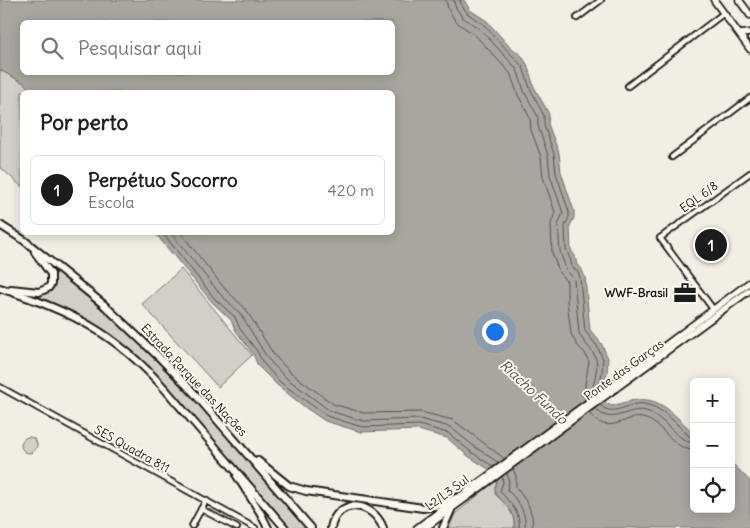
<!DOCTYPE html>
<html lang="pt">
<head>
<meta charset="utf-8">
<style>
	body { margin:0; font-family:Delius,sans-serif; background:#f2f2f2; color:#202124 }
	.controls { position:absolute; right:15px; bottom:15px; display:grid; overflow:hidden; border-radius:8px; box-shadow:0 2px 12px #0003 }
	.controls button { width:45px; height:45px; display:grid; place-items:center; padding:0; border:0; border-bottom:1px solid #e0e0e0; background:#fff; color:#202124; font:25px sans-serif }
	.you { position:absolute; left:494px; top:331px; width:18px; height:18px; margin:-12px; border:4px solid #fff; border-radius:50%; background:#1a73e8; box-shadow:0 0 0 8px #1a73e833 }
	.badge { display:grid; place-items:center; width:32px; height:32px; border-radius:50%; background:#1c1c1c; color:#fff; font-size:16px; font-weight:700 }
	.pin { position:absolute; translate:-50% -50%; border:2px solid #fff; box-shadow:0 1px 5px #0006 }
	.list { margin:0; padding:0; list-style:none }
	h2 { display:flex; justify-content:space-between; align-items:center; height:65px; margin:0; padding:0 20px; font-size:21px }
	h2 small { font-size:16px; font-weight:400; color:#757577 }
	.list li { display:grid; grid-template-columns:32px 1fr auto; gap:15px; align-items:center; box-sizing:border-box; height:70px; margin:0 10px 10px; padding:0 10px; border:1px solid #e0e0e0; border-radius:8px }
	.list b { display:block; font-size:19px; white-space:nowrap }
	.list p { margin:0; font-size:16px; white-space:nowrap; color:#757577 }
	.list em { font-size:16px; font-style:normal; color:#757577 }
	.icon { flex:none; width:28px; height:28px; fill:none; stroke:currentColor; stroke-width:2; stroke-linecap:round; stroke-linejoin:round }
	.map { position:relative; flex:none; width:750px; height:528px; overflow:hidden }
	.search { position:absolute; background:#fff; box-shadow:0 2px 12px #0003; left:20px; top:20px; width:375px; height:55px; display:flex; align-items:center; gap:12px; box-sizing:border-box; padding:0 18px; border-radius:8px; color:#757577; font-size:19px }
	.panel { position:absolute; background:#fff; box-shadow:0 2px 12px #0003; left:20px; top:90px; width:375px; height:145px; border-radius:8px }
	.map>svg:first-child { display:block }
	.green { fill:#d2cfc6; stroke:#777671 }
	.water { fill:#a9a6a0; stroke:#716f6b; fill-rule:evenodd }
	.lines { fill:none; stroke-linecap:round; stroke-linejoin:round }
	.shore { stroke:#545351; stroke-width:1 }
	.minor-casing { stroke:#1c1c1c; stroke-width:8 }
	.major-casing { stroke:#1c1c1c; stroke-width:9 }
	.highway-casing { stroke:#1c1c1c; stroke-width:10 }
	.minor { stroke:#fbf7ec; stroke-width:4.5 }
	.major { stroke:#fbf7ec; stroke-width:5.5 }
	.highway { stroke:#fbf7ec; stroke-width:6 }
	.labels { text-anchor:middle; stroke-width:4; stroke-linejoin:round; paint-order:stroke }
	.street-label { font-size:12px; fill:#1c1c1c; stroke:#fbf7ec }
	.poi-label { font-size:12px; font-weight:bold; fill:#1c1c1c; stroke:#fbf7ec; text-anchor:end }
	.water-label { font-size:14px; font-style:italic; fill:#545351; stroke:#fbf7ec }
</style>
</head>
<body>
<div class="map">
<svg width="750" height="528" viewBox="0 0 750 528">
	<rect width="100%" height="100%" fill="#f2eee4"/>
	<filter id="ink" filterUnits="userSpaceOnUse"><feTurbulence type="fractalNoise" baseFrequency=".02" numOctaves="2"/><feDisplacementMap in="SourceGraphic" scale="10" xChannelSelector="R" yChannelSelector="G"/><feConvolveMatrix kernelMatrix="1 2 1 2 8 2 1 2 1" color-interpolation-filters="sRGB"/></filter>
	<g filter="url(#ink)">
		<g class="green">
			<polygon points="0,70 24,83 32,92 22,92 22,187 0,167"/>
			<polygon points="181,269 252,355 218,387 142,304"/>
			<path d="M56,271C91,299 124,328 156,358C211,411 258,471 308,528H290L160,379L138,356L109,334L70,310L27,292L51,288Z"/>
			<circle cx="29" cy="445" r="8"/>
			<path d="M498,479L495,488V494C505,504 516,513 514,528H449L455,514Z"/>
		</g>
		<path class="water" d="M0,0H464L470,10L487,21L508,45L521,55L527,64L534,87L549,114L548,124L559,153L561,172L574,211V218L570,226L571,250L575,256L577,265L581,268L585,277L590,330L601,343L608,358L607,373L603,386L605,403L613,406C656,390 664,406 694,433V509H731V463L734,465L750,481V528H514C516,513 505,504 496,494L495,488L498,479L490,470L468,456L447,438L418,430L361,432L325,421L306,408L277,385L258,366L253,354L236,331L231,320L212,302L155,233L392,232V92H32L24,83L0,70ZM22,22H392V72H22Z"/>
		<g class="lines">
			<g class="shore">
				<polyline points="446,0 448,9 456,22 475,35 510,73 518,95 530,118 531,130 541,157 543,177 555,212 551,224 552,253 560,274 567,282 567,300 571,334 577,345 585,353 589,362 585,384 586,399"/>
				<path d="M454,0L455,6L462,17L480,29L517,69L524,91L538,117V126L548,155L550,175L563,213L558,225L560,251L566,270L574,279L579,333C583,343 592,348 596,359C599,370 592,382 593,394"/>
				<polyline points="460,0 461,4 467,13 484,25 523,67 530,88 544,116 544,125 554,154 556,173 569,212 569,217 565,226 566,250 570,258 572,267 578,272 580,278 585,331 597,346 603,359 602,372 599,390"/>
				<polyline points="162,232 215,299 235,317 240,329 257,351 263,363 280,382 327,416 362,427 419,425 448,433 471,452 494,467"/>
				<polyline points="170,232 220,294 240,313 268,359 285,377 330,411 363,421 420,419 450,427 475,447 499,463"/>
				<polyline points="180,232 225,289 245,308 274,355 290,372 333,404 364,413 421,412 453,420 505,459"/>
				<path d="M600,405C613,419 629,401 644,404C663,407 676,424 689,436L694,437"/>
				<path d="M595,408C612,428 627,406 646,411C664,416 677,442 694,443"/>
				<path d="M589,413C610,440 626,411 646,419C664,425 673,450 694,450"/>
				<polyline points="513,469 516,476 516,487 528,504 532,516 533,528"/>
				<path d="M507,473L509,482L507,490C518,500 527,513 525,528"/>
				<path d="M502,477L503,482L500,491C509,502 521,512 519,528"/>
			</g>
			<defs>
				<g id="minor">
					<polyline points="577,18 601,0"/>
					<polyline points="628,86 724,13"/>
					<polyline points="672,157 750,98"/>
					<polyline points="713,309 660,238 750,173"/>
					<polyline points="0,387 255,528"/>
					<polyline points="201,509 237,528"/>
					<polyline points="192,526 206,500"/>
				</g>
				<g id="major">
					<polyline points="714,0 750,49"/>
					<polyline points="739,0 750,15"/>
					<polyline points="740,34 750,33"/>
					<polyline points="417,528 650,357 750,282"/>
					<polyline points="425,528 750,290"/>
				</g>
				<g id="highway">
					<polyline points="0,225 25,241 103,304 159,357 194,393 311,528"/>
					<path d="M0,288C71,311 114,332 165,389L285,528"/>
					<polyline points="11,289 39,292 48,288 51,284 51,274 35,252"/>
					<polyline points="258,461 289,486 306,491 423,508 439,505 461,496"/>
					<polyline points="237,476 260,512 268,528"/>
					<path d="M331,528C337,497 373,501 383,528"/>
					<polyline points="443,528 451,510"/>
				</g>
			</defs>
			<use href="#minor" class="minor-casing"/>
			<use href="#major" class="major-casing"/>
			<use href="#highway" class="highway-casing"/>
			<use href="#minor" class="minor"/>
			<use href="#major" class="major"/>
			<use href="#highway" class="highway"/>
		</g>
	</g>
	<defs>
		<symbol id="office-bare" viewBox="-9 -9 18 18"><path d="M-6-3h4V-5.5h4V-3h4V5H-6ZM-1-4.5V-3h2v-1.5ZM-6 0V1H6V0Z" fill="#1c1c1c" stroke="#fbf7ec" stroke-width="2.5" paint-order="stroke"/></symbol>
	</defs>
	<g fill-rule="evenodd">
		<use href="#office-bare" x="669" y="277" width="32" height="32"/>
	</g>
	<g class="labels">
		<g class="street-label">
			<text transform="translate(699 197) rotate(-36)" y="4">EQL 6/8</text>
			<text transform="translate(624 370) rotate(-36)" y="4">Ponte das Garças</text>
			<text transform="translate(194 380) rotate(47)" y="4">Estrada Parque das Nações</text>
			<text transform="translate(132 449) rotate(29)" y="4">SES Quadra 811</text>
			<text transform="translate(447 493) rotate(-36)" y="4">L2/L3 Sul</text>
		</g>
		<g class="poi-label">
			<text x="668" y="297">WWF-Brasil</text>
		</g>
		<g class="water-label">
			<text transform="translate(534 392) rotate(43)" y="5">Riacho Fundo</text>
		</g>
	</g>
</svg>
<div class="controls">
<button>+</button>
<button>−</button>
<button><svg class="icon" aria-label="locate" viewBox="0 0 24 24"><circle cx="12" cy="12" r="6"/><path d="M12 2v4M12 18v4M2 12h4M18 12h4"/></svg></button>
</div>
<div class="you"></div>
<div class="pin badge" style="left:711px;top:245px">1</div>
<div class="search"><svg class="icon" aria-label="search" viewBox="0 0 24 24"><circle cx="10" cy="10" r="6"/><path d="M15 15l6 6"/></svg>Pesquisar aqui</div>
<section class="panel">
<h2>Por perto<small></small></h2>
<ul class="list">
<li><span class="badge">1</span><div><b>Perpétuo Socorro</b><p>Escola</p></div><em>420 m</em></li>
</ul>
</section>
</div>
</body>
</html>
